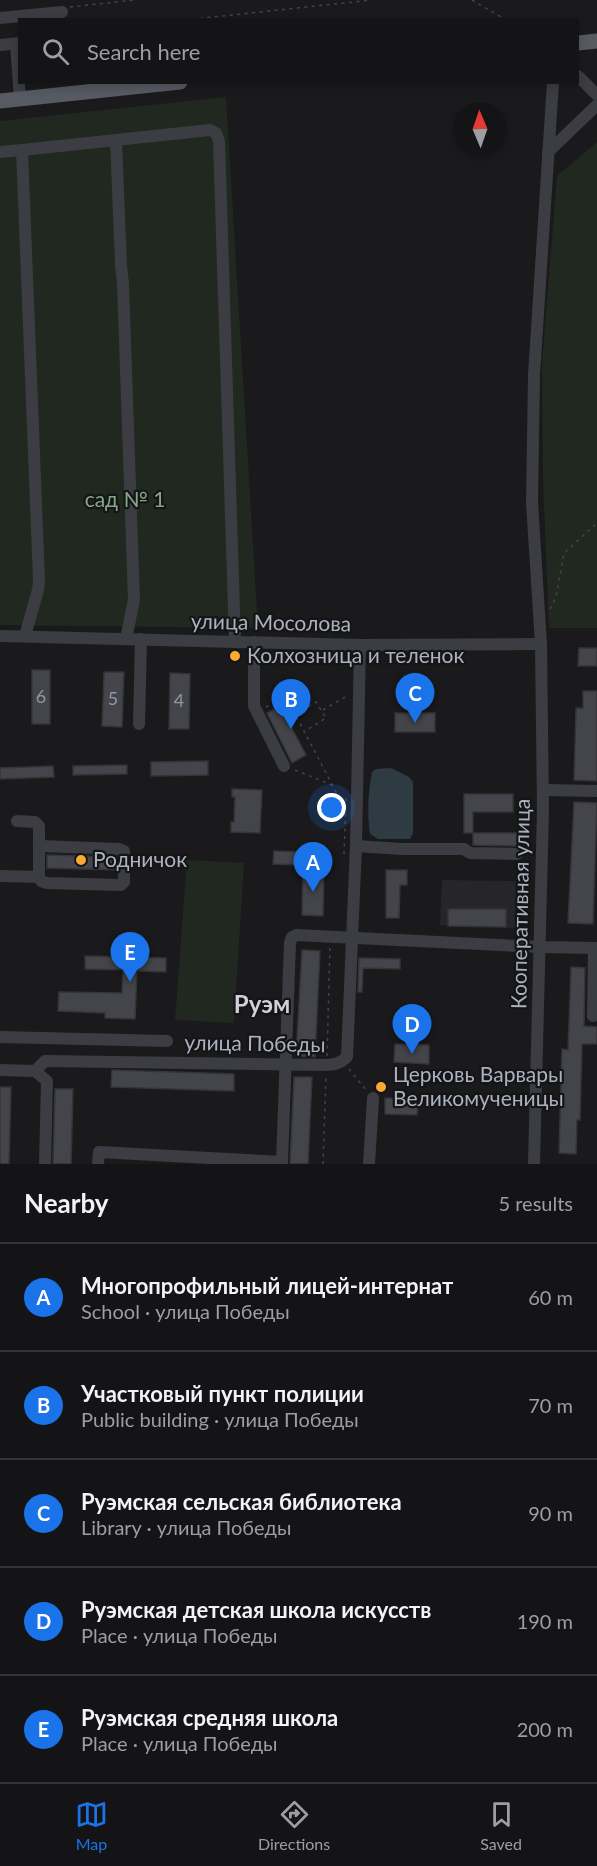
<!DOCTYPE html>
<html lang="en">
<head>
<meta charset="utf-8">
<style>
	body { margin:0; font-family:Lato,sans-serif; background:#212123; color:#f1f3f6 }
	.compass { position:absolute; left:453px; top:102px; width:54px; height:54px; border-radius:50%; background:#141416; box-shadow:0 3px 9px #0003; rotate:358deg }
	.you { position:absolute; left:332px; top:808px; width:21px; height:21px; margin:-15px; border:4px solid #fff; border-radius:50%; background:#1a73e8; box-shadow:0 0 0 9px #1a73e833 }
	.badge { display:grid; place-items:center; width:39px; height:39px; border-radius:50%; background:#1a73e8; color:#fff; font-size:20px; font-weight:700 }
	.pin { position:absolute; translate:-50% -50px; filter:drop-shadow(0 2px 3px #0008) }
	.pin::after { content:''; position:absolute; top:32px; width:21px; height:18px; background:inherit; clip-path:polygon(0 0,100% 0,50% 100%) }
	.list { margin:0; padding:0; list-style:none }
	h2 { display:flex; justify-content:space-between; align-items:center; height:78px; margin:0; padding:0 24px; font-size:26px }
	h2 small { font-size:20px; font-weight:400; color:#9d9ea1 }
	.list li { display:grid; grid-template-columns:39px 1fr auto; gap:18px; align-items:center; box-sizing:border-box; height:108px; padding:0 24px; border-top:2px solid #333335 }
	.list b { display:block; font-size:22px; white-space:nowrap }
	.list p { margin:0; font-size:20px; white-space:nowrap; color:#9d9ea1 }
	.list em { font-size:20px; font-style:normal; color:#9d9ea1 }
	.icon { flex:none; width:33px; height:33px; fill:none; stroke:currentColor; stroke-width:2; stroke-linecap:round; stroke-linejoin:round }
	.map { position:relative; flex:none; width:597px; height:1164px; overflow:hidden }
	.search { position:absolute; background:#141416; box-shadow:0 3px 9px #0003; left:18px; right:18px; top:18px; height:66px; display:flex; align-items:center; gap:15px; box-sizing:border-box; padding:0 21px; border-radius:0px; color:#9d9ea1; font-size:22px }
	.sheet { height:618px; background:#141416 }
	nav { display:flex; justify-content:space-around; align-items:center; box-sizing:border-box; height:84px; border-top:2px solid #333335; background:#141416; font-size:16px; color:#9d9ea1 }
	nav a { display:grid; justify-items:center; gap:3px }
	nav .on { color:#1a73e8 }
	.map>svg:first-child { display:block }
	.built { fill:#26262a }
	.green { fill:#202820 }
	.water { fill:#2f3b42 }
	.building { fill:#44454a; stroke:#343439; stroke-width:1.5 }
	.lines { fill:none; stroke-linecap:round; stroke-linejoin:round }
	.path { stroke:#414449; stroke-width:1.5; stroke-dasharray:3 4.5; stroke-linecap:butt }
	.minor { stroke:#3b3d42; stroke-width:12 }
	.major { stroke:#575a61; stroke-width:15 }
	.poi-dot { fill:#faa935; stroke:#151518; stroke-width:2 }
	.labels { text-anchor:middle; stroke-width:4.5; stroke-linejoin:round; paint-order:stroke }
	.number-label { font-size:18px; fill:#9297a0 }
	.park-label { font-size:21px; fill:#83a883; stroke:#151518 }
	.street-label { font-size:21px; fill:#acb2bd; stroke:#151518 }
	.poi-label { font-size:21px; fill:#acb2bd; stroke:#151518; text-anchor:start }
	.quarter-label { font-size:24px; font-weight:bold; fill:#ced1d8; stroke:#151518 }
</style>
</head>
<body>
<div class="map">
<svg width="597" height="1164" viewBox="0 0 597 1164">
	<rect width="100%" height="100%" fill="#1a1a1d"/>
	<polygon class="built" points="442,880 516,881 515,928 440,925"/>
	<g class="green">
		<polygon points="226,97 258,628 0,625 0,121"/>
		<polygon points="597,142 597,628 549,628 543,481 542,363 557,176"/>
		<polygon points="187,860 244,863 234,1023 175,1020"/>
	</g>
	<path class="water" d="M391,768L409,777L413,782V833L410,839H378L370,834C367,814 368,793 372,772L376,769Z"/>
	<g class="building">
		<polygon points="579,648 597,648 597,666 578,666"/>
		<rect x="32" y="670" width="18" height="54"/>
		<polygon points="104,672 124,672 122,727 102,726"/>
		<polygon points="170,673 190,674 189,729 169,729"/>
		<polygon points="583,691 597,691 597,781 574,780 576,708 583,708"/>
		<polygon points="280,706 306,755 292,763 267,713"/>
		<rect x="395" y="713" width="40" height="19"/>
		<polygon points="208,761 208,775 151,776 151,762"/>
		<polygon points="127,765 127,774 73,775 73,766"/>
		<polygon points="53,766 54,777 0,779 0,768"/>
		<polygon points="232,789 262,790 260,833 231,832 231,822 234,822 235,797 232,797"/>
		<polygon points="464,794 513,794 513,812 473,812 473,833 464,833"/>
		<polygon points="574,802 597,803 593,924 568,923"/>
		<polygon points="473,833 518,833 518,846 473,845"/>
		<polygon points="274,851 299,852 299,857 329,858 328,868 324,868 323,916 302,915 303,865 273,864"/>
		<polygon points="47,855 116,857 116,870 47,868"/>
		<polygon points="386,870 407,870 407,885 400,885 399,918 386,918"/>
		<polygon points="448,909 506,909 506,927 448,926"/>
		<polygon points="302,950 320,951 315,1057 296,1056"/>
		<polygon points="85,956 166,958 166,972 137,971 135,1019 105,1018 105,1013 58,1011 59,992 122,993 123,970 85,969"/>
		<polygon points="359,958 400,959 400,969 363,968 362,992 358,992"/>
		<polygon points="571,967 585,968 584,1026 597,1027 597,1044 582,1044 580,1120 577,1120 576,1154 559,1153 562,1049 568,1050"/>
		<polygon points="395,1044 429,1045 429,1064 394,1062"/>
		<polygon points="112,1070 234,1074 234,1091 111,1087"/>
		<polygon points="294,1077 312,1077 308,1164 290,1164"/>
		<polygon points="0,1087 11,1087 9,1164 0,1164"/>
		<polygon points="55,1089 73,1089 71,1164 53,1164"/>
		<polygon points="385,1098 418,1099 417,1115 385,1114"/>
	</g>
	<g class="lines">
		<g class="path">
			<polyline points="472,0 506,20"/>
			<polyline points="70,7 135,0"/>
			<polyline points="185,20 372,0"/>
			<polyline points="550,609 556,597 564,553 597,523"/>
			<polyline points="266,707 286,697 344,807"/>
			<polyline points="323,710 347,696"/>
			<polyline points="296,715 316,702 326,718 305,731"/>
			<polyline points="295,770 332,785"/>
			<polyline points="344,854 346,798"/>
			<polyline points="327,1056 330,946"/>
			<polyline points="349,1069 367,1091"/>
			<polyline points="323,1164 326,1075"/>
		</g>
		<g class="minor">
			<polyline points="0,18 62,12"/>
			<polyline points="16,44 20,99"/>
			<polyline points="0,45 20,43"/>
			<polyline points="578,76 597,95"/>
			<polyline points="116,140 121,265 123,284 134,600 126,639"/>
			<polyline points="0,152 22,150"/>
			<polyline points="548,152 597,105"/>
			<polyline points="0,636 360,645 541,644"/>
			<polyline points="25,636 38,590 39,580 22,150 210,130 216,133 219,141 235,641"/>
			<polyline points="254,642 254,706 284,766"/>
			<polyline points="139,724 141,639"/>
			<polyline points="543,790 597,791"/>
			<polyline points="17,821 35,822 39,826 39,877"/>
			<polyline points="356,846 402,849 464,849 470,853 517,854"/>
			<polyline points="0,876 39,877 41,881 47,883 121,885 124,882 124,851 119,849 40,846"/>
			<polyline points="593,1016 594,948"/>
			<polyline points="0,1037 167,1041"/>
			<path d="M0,1070L35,1071L45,1061L326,1065C335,1065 341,1063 347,1057L356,846L360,645"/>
			<polyline points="35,1071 47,1081 45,1164"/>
			<polyline points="98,1164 99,1152 282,1162 290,943 292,937 296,935 540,947 597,948"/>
			<polyline points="369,1164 373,1098"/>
			<polyline points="534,1164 543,810 541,644 532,503 534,375 553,82"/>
		</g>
		<g class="major">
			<polyline points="578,43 597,41"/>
			<polyline points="0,101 180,82"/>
		</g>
	</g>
	<g class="poi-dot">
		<circle cx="235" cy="656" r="6"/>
		<circle cx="81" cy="860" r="6"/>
		<circle cx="381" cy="1087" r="6"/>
	</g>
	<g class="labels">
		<g class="number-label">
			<text x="41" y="703">6</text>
			<text x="113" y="705">5</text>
			<text x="179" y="707">4</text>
		</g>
		<g class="park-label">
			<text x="125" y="507">сад № 1</text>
		</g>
		<g class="street-label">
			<text transform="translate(271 623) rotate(1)" y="7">улица Мосолова</text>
			<text transform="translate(521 904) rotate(-89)" y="7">Кооперативная улица</text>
			<text transform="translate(255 1044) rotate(1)" y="7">улица Победы</text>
		</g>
		<g class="poi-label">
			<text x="247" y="663">Колхозница и теленок</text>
			<text x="93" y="867">Родничок</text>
			<text x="393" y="1082">Церковь Варвары<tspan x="393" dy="24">Великомученицы</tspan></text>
		</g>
		<g class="quarter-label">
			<text x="262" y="1013">Руэм</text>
		</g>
	</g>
</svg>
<svg class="compass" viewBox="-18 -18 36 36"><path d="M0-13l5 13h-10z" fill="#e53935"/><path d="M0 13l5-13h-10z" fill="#9d9ea1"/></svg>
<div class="you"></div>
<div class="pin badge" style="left:313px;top:892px">A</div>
<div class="pin badge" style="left:291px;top:729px">B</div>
<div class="pin badge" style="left:415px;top:723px">C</div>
<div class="pin badge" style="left:412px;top:1054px">D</div>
<div class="pin badge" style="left:130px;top:982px">E</div>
<div class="search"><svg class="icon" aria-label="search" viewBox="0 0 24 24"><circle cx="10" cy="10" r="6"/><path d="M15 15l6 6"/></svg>Search here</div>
</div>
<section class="sheet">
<h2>Nearby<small>5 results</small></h2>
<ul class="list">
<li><span class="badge">A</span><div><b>Многопрофильный лицей-интернат</b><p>School · улица Победы</p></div><em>60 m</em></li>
<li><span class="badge">B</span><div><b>Участковый пункт полиции</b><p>Public building · улица Победы</p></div><em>70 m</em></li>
<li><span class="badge">C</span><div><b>Руэмская сельская библиотека</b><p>Library · улица Победы</p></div><em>90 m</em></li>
<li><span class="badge">D</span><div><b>Руэмская детская школа искусств</b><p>Place · улица Победы</p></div><em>190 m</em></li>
<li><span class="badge">E</span><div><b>Руэмская средняя школа</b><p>Place · улица Победы</p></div><em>200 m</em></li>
</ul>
</section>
<nav>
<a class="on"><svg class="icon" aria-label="map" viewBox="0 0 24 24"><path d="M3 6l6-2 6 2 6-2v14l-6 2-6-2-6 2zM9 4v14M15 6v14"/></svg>Map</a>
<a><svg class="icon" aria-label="directions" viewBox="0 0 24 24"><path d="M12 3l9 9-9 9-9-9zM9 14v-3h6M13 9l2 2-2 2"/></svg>Directions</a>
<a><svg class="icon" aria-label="saved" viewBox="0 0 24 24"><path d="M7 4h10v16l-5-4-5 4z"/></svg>Saved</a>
</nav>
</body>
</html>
